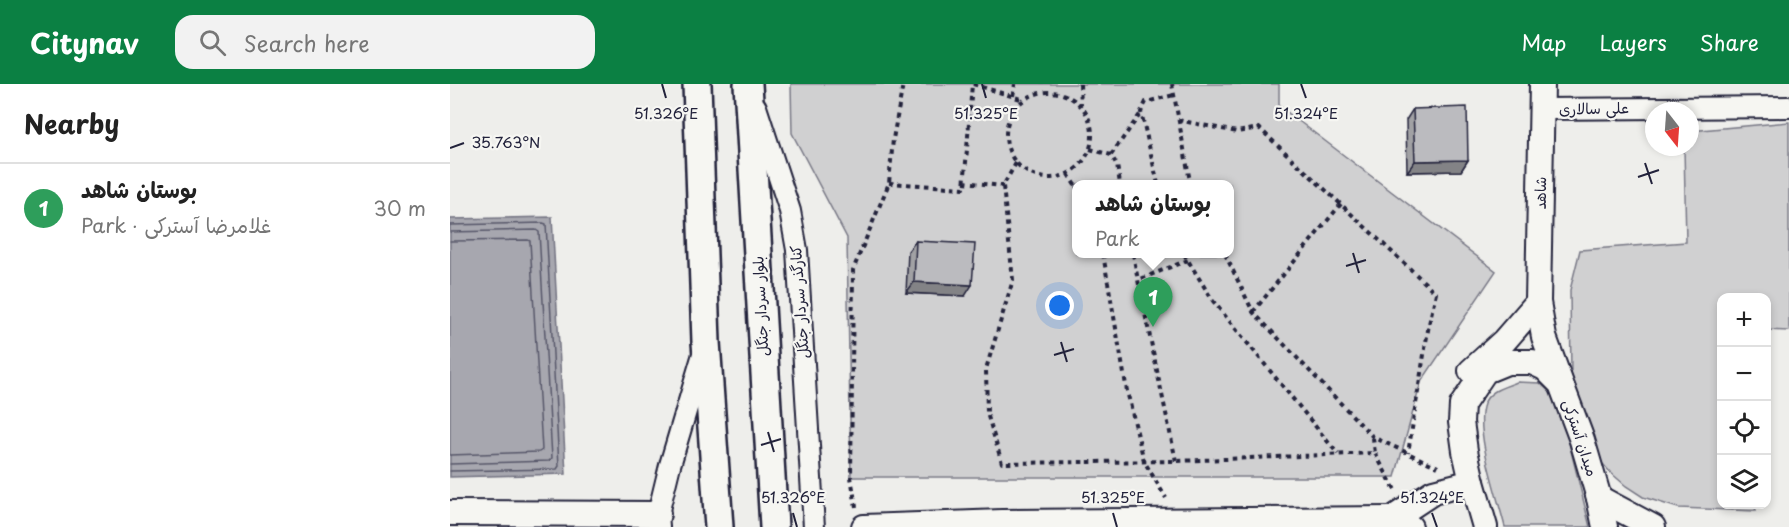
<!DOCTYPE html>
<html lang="en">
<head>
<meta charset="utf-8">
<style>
	body { margin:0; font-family:"Playpen Sans","Playpen Sans Arabic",sans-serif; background:#f2f2f2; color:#222 }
	.controls { position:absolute; right:18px; bottom:18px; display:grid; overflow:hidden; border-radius:12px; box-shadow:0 3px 9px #0003 }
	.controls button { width:54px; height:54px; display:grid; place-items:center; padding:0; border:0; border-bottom:2px solid #e0e0e0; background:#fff; color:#222; font:30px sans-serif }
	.compass { position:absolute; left:1195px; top:18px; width:54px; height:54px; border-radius:50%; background:#fff; box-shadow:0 3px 9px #0003; rotate:163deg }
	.you { position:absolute; left:610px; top:222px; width:21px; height:21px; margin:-15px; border:4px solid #fff; border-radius:50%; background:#1a73e8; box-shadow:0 0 0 9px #1a73e833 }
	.badge { display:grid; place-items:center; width:39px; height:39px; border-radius:50%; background:#0b8043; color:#fff; font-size:20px; font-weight:700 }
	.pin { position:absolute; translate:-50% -50px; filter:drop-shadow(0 2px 3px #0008) }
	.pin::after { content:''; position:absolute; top:32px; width:21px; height:18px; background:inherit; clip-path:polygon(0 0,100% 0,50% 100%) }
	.popup { position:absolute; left:622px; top:96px; width:162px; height:78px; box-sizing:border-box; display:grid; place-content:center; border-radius:12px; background:#fff; filter:drop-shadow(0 2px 4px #0005); font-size:20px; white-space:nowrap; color:#767676 }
	.popup b { font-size:22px; color:#222 }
	.popup::after { content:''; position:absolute; left:50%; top:100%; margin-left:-12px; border:12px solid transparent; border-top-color:#fff }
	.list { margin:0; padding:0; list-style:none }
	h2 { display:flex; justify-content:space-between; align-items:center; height:78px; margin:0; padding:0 24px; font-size:26px }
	h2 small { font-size:20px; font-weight:400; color:#767676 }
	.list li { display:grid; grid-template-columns:39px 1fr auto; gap:18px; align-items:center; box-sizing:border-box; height:90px; padding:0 24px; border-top:2px solid #e0e0e0 }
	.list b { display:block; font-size:22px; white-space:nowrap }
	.list p { margin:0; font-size:20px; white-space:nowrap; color:#767676 }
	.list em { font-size:20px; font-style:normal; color:#767676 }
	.icon { flex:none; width:33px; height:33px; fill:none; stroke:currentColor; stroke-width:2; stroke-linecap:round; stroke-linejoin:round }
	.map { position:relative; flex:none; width:1339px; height:443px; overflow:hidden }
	header { display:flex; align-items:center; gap:36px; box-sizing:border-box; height:84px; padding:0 30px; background:#0b8043; color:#fff }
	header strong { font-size:28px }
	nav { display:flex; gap:33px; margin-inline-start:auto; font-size:21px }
	.search { width:420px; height:54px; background:#f2f2f2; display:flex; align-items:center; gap:15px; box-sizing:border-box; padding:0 21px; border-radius:18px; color:#767676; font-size:22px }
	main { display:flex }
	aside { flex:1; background:#fff }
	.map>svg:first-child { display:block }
	.green { fill:#d0d0d1; stroke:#797986; stroke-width:1.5; fill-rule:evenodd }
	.water { fill:#a7a7af; stroke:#727281; stroke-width:1.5 }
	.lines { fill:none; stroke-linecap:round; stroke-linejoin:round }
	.shore { stroke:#575769; stroke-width:1.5 }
	.minor-casing { stroke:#22223b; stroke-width:24 }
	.tertiary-casing { stroke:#22223b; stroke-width:28 }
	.secondary-casing { stroke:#22223b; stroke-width:32 }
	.path { stroke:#22223b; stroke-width:4; stroke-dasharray:4.5 4.5; stroke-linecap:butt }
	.minor { stroke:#f6f6f2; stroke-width:20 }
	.tertiary { stroke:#f6f6f2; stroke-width:24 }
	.secondary { stroke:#f6f6f2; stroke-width:27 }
	.wall { fill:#a1a1a4; stroke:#22223b; stroke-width:1.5 }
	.shaded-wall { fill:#838386; stroke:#22223b; stroke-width:1.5 }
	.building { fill:#bbbbbf; stroke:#22223b; stroke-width:1.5 }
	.ticks { fill:none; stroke:#22223b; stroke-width:2 }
	.labels { text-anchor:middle; stroke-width:4.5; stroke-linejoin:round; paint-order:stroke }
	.street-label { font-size:15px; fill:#22223b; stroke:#f6f6f2 }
	.ticks-label { font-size:15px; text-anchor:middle; fill:#22223b; stroke:#f6f6f2; stroke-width:4.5; stroke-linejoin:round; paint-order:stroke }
</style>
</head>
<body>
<header>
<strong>Citynav</strong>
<div class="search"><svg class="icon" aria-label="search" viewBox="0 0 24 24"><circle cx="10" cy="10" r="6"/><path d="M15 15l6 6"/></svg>Search here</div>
<nav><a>Map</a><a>Layers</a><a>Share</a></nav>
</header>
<main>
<aside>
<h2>Nearby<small></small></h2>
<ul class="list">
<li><span class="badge" style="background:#2e9e5b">1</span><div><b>بوستان شاهد</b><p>Park · غلامرضا آسترکی</p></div><em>30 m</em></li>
</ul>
</aside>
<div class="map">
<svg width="1339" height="443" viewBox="0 0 1339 443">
	<rect width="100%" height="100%" fill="#eeeeeb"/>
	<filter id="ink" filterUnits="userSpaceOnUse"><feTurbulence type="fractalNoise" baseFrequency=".0167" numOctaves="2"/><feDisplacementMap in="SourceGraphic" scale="12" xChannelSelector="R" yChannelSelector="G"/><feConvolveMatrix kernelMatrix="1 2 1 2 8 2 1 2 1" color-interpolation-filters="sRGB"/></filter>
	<g filter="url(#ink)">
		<g class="green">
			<path d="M341,0H829V22L1046,187L971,298L945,393H401L397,154L342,49ZM626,100H780V170H626Z"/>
			<polygon points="1339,38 1339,247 1317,246 1316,213 1272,213 1272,420 1304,421 1306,427 1228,424 1193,413 1176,402 1160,388 1145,371 1124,318 1121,290 1120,206 1130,166 1236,158 1234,63 1240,63 1240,47"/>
			<path d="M1067,298L1090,299L1104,312L1112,331L1140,443H1055C1048,414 1024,347 1034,320C1039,306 1055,303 1067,298Z"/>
		</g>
		<polygon class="water" points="102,133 116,390 0,393 0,135"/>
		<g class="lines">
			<g class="shore">
				<polyline points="0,141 93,139 96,140 109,382 107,385 0,387"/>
				<polyline points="0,148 86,146 89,148 102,374 99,377 0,380"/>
				<polyline points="0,157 78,156 80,157 92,366 89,368 0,371"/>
			</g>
			<defs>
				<g id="minor">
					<polyline points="306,23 340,127 347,166 364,443"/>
					<polyline points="1092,25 1339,23"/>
					<polyline points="209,443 208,430 220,381 253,270"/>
				</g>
				<g id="tertiary">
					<polyline points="1092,0 1088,218 1094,253 1110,297"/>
					<polyline points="1021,287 1054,257 1088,218"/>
					<polyline points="1149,414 1203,443"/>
					<polyline points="0,429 208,430"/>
					<polyline points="942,435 983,408 1022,398"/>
					<polyline points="414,443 552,438 942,435 960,443"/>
					<polyline points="1035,443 1022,398 1015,367 1011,338 1012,321 1035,287 1057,278 1082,278 1095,284 1111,300 1132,356 1149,414 1155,443"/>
				</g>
				<g id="secondary">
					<polyline points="247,0 256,258 269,443"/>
					<polyline points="298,0 324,443"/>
				</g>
			</defs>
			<use href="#minor" class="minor-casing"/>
			<use href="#tertiary" class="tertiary-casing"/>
			<use href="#secondary" class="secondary-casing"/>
			<g class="path">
				<polyline points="523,0 574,16"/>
				<polyline points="630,0 631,20"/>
				<polyline points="722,0 739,92 742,100"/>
				<circle cx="599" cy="51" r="43"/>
				<polyline points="563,12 565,0"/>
				<polyline points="728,36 787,48 809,44 986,209 979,240 958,369"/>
				<polyline points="640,65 661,71 667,81 670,100"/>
				<polyline points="661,71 691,29"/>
				<polyline points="566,79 553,102 563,196 536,285 537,329 552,379 726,377 925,369 945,406"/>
				<polyline points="618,90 626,103"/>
				<polyline points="514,98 553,102"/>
				<polyline points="439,99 514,104 522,0"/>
				<polyline points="708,100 691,28 696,18 724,11"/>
				<polyline points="653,170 677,307 694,377 716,414"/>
				<polyline points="683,170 688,196"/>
				<polyline points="734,170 763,217 888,370"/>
				<polyline points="775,170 803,228 923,353 988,383"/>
				<polyline points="803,228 891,120"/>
				<polyline points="923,354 925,369"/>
				<polyline points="726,377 688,196 738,176"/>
				<polyline points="406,423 401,393 403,186 439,99 443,55 453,0"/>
			</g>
			<use href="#minor" class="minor"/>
			<use href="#tertiary" class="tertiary"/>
			<use href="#secondary" class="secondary"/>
		</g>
		<g class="wall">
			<polygon points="963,25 1018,76 1011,87 957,88 956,36"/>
			<polygon points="466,157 515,212 456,209 458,167"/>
		</g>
		<g class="shaded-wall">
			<polygon points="1018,76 1011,87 957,88 965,77"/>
			<polygon points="464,198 522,201 515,212 456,209"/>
		</g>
		<g class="building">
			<polygon points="1017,23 1018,76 965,77 963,25"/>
			<polygon points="466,157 525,160 522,201 464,198"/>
		</g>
	</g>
	<path class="ticks" d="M212,0L216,14M532,0L536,14M851,0L856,14M0,64L14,59M1195,79L1202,100M1188,93L1209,86M903,169L909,189M896,182L916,176M611,258L617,278M604,271L624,265M318,348L324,368M311,361L331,355M343,429L347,443M663,429L667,443M982,429L987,443"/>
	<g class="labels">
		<g class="street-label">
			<text transform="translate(1144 25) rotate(-1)" y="5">علی سالاری</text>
			<text transform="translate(1091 109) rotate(-89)" y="5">شاهد</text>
			<text transform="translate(350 218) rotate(-94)" y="5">کنارگذر سردار جنگل</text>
			<text transform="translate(311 222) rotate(-93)" y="5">بلوار سردار جنگل</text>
			<text transform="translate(1130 354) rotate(72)" y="5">میدان آسترکی</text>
		</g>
	</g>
	<g class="ticks-label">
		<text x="216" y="35">51.326°E</text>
		<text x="536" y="35">51.325°E</text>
		<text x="856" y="35">51.324°E</text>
		<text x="56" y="64">35.763°N</text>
		<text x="343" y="419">51.326°E</text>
		<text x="663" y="419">51.325°E</text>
		<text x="982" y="419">51.324°E</text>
	</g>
</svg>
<div class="controls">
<button>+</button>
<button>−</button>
<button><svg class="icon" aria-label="locate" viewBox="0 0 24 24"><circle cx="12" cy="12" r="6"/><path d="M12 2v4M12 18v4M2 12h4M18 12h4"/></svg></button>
<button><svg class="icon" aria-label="layers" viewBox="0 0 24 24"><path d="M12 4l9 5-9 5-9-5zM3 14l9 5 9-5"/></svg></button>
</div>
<svg class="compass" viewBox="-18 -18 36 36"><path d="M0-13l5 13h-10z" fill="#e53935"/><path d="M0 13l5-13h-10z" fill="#767676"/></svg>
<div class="you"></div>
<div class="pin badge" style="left:703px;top:243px;background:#2e9e5b">1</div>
<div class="popup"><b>بوستان شاهد</b>Park</div>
</div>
</main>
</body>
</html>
